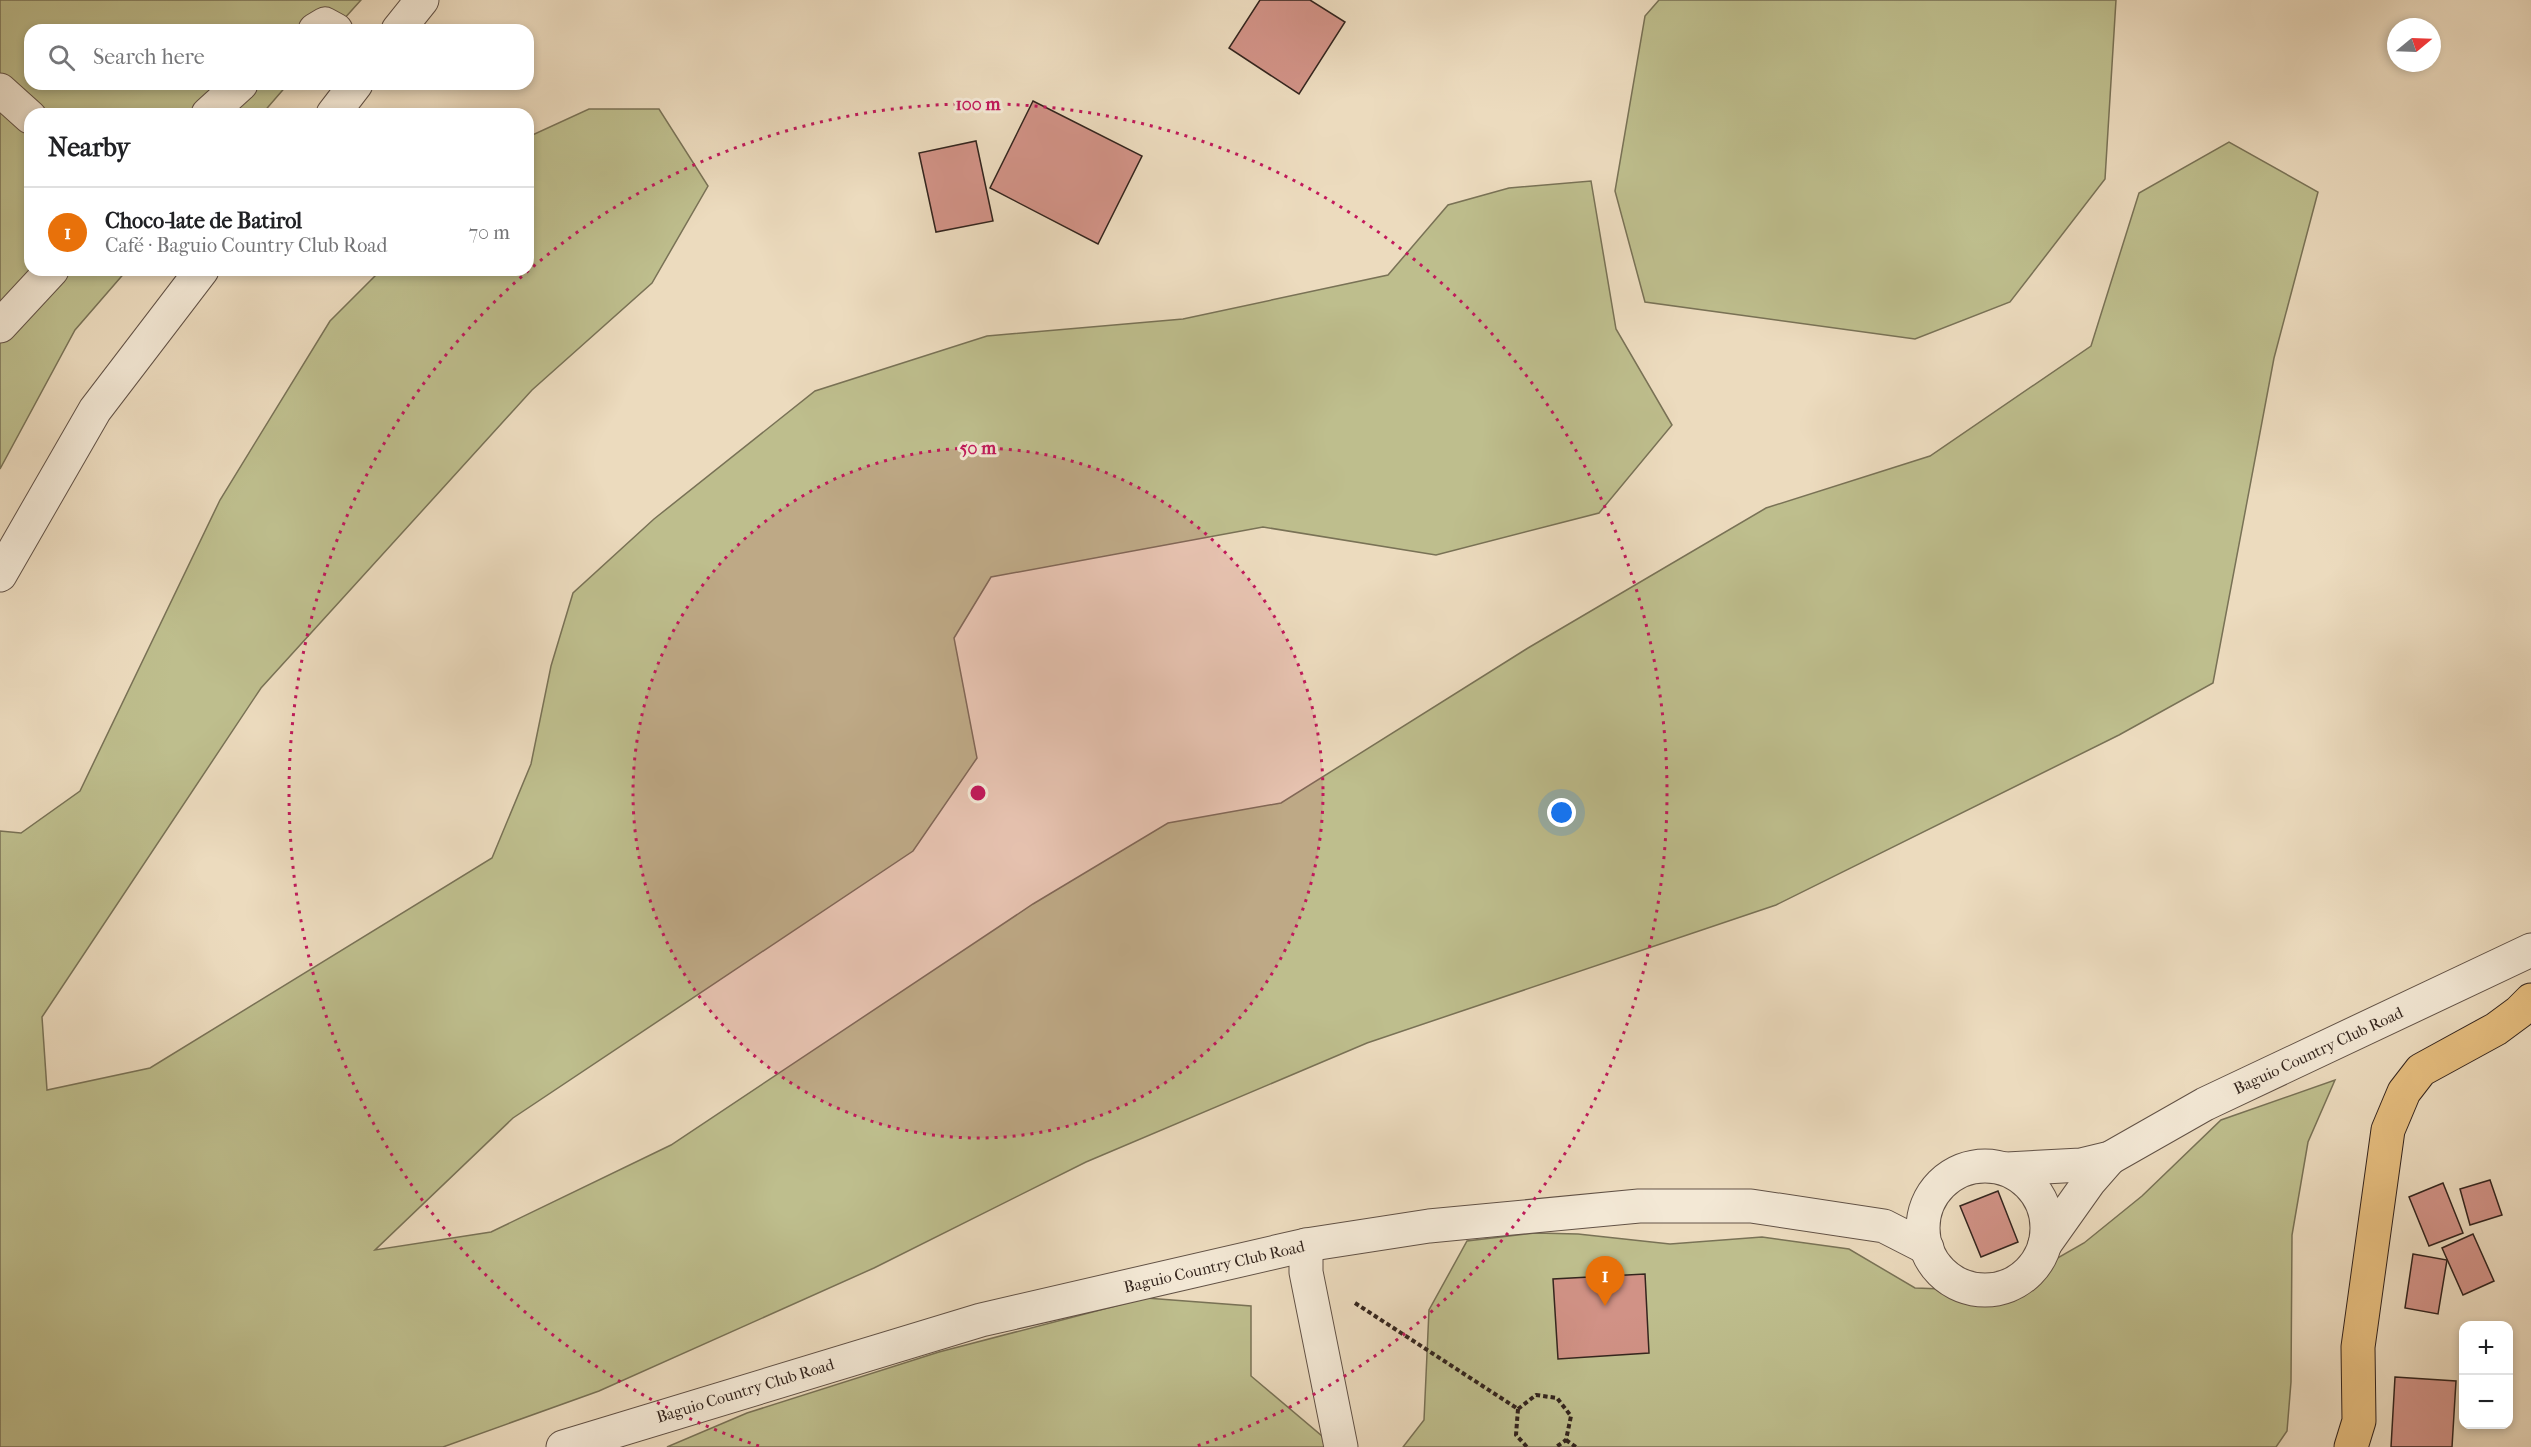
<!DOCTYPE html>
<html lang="en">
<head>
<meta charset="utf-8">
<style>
	body { margin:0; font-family:"IM FELL French Canon",serif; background:#f2f2f2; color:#202124 }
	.controls { position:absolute; right:18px; bottom:18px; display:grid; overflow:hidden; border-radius:12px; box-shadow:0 3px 9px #0003 }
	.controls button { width:54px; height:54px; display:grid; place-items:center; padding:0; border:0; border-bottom:2px solid #e0e0e0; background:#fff; color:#202124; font:30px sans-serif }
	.compass { position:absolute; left:2387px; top:18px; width:54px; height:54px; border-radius:50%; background:#fff; box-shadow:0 3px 9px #0003; rotate:71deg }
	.you { position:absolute; left:1562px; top:813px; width:21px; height:21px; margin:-15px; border:4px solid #fff; border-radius:50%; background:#1a73e8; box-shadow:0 0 0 9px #1a73e833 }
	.badge { display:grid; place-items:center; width:39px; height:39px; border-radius:50%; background:#d93025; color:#fff; font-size:20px; font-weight:700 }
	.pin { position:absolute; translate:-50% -50px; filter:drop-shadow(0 2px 3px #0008) }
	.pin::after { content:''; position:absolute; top:32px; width:21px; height:18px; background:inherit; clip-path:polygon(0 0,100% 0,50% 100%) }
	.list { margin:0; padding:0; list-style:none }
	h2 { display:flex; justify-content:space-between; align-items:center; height:78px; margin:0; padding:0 24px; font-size:26px }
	h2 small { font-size:20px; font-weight:400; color:#757577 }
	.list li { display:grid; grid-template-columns:39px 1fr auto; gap:18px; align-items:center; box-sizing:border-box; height:90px; padding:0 24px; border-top:2px solid #e0e0e0 }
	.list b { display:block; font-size:22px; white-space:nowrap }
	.list p { margin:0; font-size:20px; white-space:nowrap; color:#757577 }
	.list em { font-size:20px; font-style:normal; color:#757577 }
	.icon { flex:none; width:33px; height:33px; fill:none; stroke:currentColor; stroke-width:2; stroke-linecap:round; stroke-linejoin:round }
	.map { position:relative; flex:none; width:2531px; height:1447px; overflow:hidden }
	.search { position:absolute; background:#fff; box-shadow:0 3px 9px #0003; left:24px; top:24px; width:510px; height:66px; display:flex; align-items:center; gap:15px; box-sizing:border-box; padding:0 21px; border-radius:18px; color:#757577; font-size:22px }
	.panel { position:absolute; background:#fff; box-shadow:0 3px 9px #0003; left:24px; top:108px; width:510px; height:168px; border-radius:18px }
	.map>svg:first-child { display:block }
	.green { fill:#bebe8d; stroke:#797256; stroke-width:1.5 }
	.building { fill:#d19286; stroke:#34251e; stroke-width:1.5 }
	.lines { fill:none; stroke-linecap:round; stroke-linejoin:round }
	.minor-casing { stroke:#625246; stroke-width:35 }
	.major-casing { stroke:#34251e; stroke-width:35 }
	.path { stroke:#34251e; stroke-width:4; stroke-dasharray:4.5 3; stroke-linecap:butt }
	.minor { stroke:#f3e8d5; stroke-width:33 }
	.major { stroke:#e6be7f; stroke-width:33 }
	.ring { fill:none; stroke:#c2185b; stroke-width:3; stroke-dasharray:3 6 }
	.labels { text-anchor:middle; stroke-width:6; stroke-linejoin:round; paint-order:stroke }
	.street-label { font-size:16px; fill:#34251e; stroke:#f3e8d5 }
	.centre { fill:#c2185b; stroke:#f3e8d5; stroke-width:3 }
	.ring-label { font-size:18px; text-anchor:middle; font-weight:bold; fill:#c2185b; stroke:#f3e8d5; stroke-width:6; stroke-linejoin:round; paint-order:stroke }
</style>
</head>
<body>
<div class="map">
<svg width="2531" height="1447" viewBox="0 0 2531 1447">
	<rect width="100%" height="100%" fill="#ecdbbe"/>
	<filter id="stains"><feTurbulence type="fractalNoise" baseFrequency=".00333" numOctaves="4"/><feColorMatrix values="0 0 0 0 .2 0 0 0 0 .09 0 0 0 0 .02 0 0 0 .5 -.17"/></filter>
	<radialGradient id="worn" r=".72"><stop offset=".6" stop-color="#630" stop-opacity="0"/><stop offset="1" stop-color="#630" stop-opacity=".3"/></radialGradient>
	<g class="green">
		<polygon points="0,0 361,0 334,30 30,30 30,84 288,84 262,114 30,114 30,270 127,270 75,330 0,469"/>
		<polygon points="1659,0 2116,0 2105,179 2010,302 1915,339 1645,302 1615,191 1645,16"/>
		<polygon points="589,109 659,109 708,186 652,283 532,390 261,688 42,1017 47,1090 150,1068 492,858 531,764 551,666 573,593 654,519 815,391 987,336 1183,319 1388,275 1448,205 1509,188 1591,181 1616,329 1672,425 1599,513 1436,555 1263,527 991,577 954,638 977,758 913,851 513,1118 375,1250 491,1232 671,1145 1033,904 1168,823 1281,803 1528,648 1766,508 1930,456 2091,346 2139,193 2229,142 2318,192 2274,358 2213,683 2119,735 1776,905 1367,1043 1086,1162 874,1268 599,1391 443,1447 0,1447 0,831 21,833 80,791 220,500 330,321 381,270 528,270 528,137"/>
		<polygon points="2335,1080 2308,1142 2292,1235 2291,1382 2287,1431 2276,1447 1403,1447 1424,1420 1429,1310 1467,1241 1535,1233 1578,1234 1670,1244 1762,1237 1849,1249 1915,1288 2000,1291 2084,1243 2142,1196 2221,1120"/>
		<polygon points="1146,1298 1251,1306 1251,1376 1335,1447 667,1447 747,1413 939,1352"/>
	</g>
	<g class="building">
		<polygon points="1260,0 1310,0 1345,22 1299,94 1229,48"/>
		<polygon points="1033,101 1142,156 1098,244 990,188"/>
		<polygon points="976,141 993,221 936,232 919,153"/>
		<polygon points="2490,1180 2502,1215 2470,1225 2460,1189"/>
		<polygon points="2443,1183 2463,1233 2429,1246 2409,1197"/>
		<polygon points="1998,1191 2018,1242 1981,1257 1960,1206"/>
		<polygon points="2473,1234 2494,1281 2463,1295 2442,1248"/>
		<polygon points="2413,1254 2447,1260 2438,1314 2405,1308"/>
		<polygon points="1645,1274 1649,1353 1558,1359 1553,1279"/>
		<polygon points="2395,1377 2456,1381 2452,1447 2391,1447"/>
	</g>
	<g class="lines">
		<defs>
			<g id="minor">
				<polyline points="315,30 325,24 336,30"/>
				<polyline points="398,30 422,0"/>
				<polyline points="0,90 30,117"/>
				<polyline points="208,114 241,84"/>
				<polyline points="333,114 356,84"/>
				<polyline points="0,326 52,270"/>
				<polyline points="0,575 95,410 202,270"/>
				<circle cx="1985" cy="1228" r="62"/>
				<polyline points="2007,1169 2081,1165 2110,1158 2205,1104 2531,950"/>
				<polyline points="2045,1244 2089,1182 2110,1158"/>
				<polyline points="1306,1245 1306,1272 1341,1447"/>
				<polyline points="563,1447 981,1320 1306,1245 1429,1226 1639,1206 1751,1206 1884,1226 1927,1248"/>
			</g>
			<polyline id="major" points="2351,1447 2359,1421 2358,1347 2388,1130 2404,1092 2421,1070 2496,1029 2519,1012 2531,1000"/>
		</defs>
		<use href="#minor" class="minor-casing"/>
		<use href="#major" class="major-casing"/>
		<g class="path">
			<polyline points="1355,1303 1518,1409"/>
			<polyline points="1518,1409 1536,1395 1557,1398 1571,1416 1566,1440 1556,1447"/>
			<polyline points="1518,1409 1516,1435 1527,1447"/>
			<polyline points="1566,1440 1576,1447"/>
		</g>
		<use href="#minor" class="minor"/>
		<use href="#major" class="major"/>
	</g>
	<circle cx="978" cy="793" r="345" fill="#c2185b" fill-opacity=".12"/>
	<g class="ring">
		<circle cx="978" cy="793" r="345"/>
		<path d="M759 1446A689 689 0 1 1 1197 1446"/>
	</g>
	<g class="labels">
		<g class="street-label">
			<text transform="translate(2318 1050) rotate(-25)" y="6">Baguio Country Club Road</text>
			<text transform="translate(1214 1266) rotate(-13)" y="6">Baguio Country Club Road</text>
			<text transform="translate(745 1390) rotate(-17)" y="6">Baguio Country Club Road</text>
		</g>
	</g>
	<circle cx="978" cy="793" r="9" class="centre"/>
	<g class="ring-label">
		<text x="978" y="110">100 m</text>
		<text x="978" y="454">50 m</text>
	</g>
	<rect width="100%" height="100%" filter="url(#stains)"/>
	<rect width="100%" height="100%" fill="url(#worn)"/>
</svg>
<div class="controls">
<button>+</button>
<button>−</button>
</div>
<svg class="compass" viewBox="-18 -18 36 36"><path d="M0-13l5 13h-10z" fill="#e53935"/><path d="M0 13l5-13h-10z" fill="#757577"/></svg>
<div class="you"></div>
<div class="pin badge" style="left:1605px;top:1306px;background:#e8710a">1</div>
<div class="search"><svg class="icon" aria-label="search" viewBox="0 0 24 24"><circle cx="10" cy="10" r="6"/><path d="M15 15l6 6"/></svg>Search here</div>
<section class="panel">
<h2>Nearby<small></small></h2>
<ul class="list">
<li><span class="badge" style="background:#e8710a">1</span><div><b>Choco-late de Batirol</b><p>Café · Baguio Country Club Road</p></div><em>70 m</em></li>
</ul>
</section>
</div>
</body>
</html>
